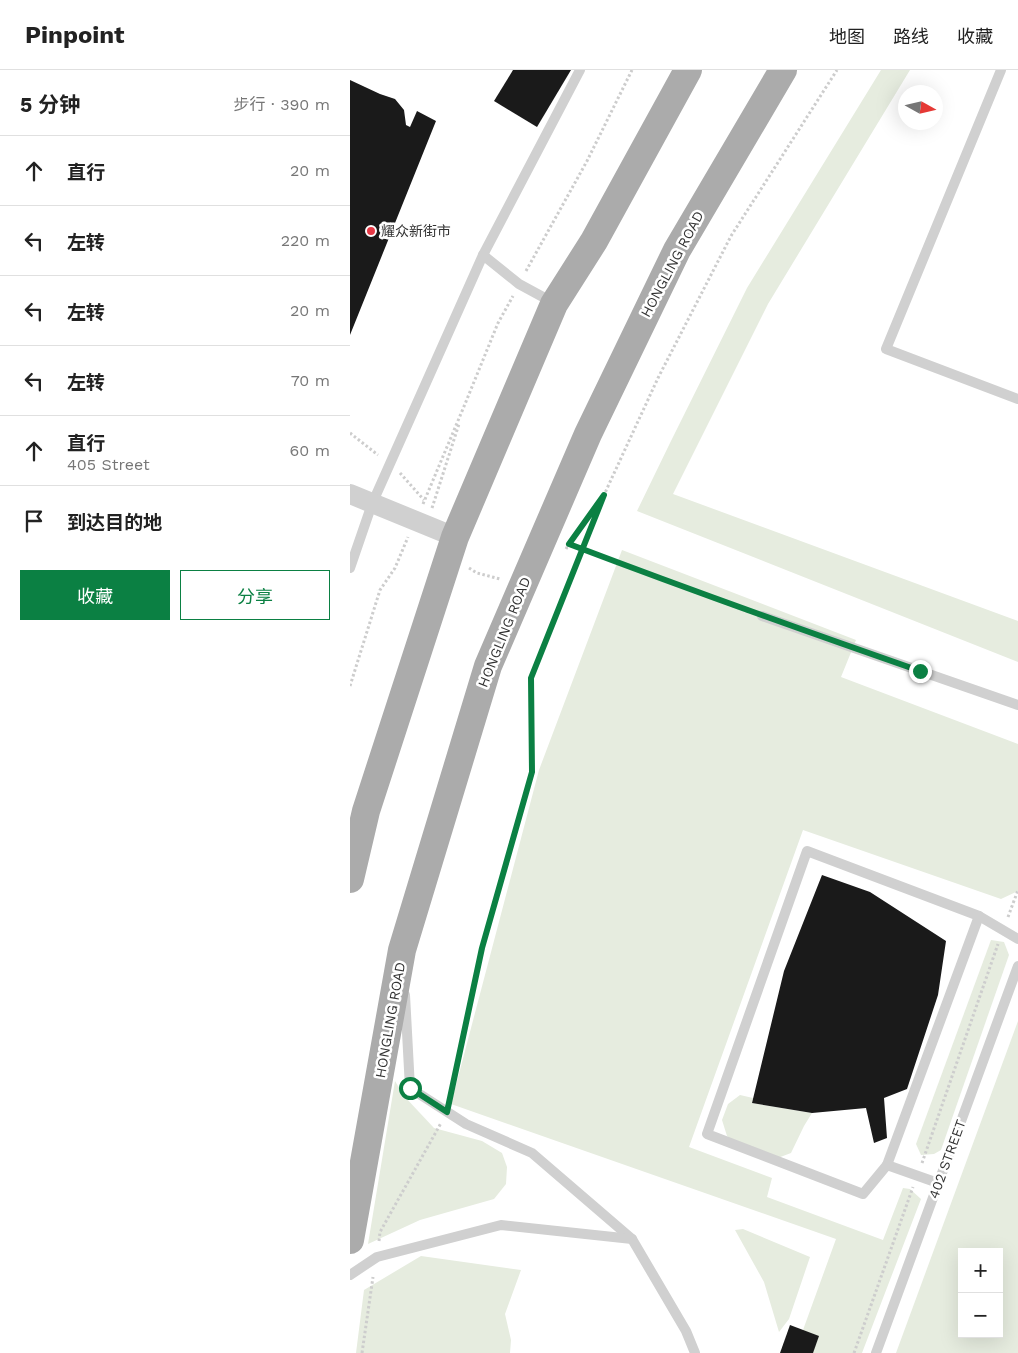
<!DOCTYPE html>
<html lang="zh">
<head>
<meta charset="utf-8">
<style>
	body { margin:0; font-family:"Work Sans","Noto Sans SC",sans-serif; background:#f6f6f6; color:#222 }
	.controls { position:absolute; right:15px; bottom:15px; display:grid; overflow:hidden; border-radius:0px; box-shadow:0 5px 20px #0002 }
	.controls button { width:45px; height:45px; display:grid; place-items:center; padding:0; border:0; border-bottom:1px solid #e0e0e0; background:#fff; color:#222; font:25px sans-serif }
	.compass { position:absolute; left:548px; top:15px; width:45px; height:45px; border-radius:50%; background:#fff; box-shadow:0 5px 20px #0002; rotate:98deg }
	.stop { position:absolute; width:15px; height:15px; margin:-11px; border:4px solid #0b8043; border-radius:50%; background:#fff }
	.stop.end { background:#0b8043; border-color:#fff; box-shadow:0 1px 5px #0008 }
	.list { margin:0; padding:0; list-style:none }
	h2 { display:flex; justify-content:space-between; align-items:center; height:65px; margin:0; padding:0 20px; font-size:21px }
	h2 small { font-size:16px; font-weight:400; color:#767676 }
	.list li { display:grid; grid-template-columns:32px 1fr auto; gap:15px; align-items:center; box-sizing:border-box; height:70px; padding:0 20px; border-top:1px solid #e0e0e0 }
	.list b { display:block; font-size:19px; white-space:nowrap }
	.list p { margin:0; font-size:16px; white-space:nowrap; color:#767676 }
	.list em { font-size:16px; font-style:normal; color:#767676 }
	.actions { display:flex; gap:10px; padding:15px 20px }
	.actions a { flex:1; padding:11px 0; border:1px solid #0b8043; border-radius:0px; text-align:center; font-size:18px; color:#0b8043 }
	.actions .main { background:#0b8043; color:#fff }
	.icon { flex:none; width:28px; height:28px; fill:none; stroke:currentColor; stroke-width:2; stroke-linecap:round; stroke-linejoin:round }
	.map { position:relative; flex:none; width:668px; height:1283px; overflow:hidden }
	header { display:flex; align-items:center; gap:30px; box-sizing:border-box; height:70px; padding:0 25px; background:#fff; border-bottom:1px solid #e0e0e0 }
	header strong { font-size:24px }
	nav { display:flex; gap:28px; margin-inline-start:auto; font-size:18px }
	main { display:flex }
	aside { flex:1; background:#fff }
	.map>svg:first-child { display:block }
	.green { fill:#e6ecdf; fill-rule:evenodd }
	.building { fill:#1a1a1a }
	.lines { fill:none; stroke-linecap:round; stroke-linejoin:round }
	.path { stroke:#cdcdcd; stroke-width:3; stroke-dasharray:2.5 2.5; stroke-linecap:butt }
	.service { stroke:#d0d0d0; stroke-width:10 }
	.minor { stroke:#d0d0d0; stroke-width:20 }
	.primary { stroke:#ababab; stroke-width:28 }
	.route { stroke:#0b8043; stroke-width:6 }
	.poi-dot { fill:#e63946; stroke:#fff; stroke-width:2 }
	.labels { text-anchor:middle; stroke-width:5; stroke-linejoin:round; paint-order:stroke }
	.poi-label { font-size:14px; fill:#333; stroke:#fff; text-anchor:start }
	.street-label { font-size:14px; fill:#333; stroke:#fff }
</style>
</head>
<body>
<header>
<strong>Pinpoint</strong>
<nav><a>地图</a><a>路线</a><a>收藏</a></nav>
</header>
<main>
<aside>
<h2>5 分钟<small>步行 · 390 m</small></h2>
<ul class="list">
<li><svg class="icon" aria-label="ahead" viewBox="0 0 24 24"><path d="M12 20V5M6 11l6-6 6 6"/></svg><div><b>直行</b></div><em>20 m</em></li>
<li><svg class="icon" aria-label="left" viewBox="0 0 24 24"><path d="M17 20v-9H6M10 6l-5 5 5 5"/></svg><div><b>左转</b></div><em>220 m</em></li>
<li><svg class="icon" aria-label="left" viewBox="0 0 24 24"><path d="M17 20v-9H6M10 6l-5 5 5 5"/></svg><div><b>左转</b></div><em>20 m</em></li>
<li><svg class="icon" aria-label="left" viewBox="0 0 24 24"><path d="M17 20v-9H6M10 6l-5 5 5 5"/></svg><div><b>左转</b></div><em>70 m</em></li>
<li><svg class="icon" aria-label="ahead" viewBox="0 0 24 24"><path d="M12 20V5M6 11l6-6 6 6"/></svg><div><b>直行</b><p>405 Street</p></div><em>60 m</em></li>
<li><svg class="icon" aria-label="arrive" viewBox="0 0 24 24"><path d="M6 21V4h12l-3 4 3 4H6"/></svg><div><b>到达目的地</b></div></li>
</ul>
<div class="actions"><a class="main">收藏</a><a>分享</a></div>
</aside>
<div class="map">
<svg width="668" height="1283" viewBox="0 0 668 1283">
	<rect width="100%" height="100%" fill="#fff"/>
	<g class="green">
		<polygon points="531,0 560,0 418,234 323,424 668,551 668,592 287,441 320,373 397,218"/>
		<polygon points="272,480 506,570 491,607 668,674 668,821 651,829 453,760 339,1077 422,1108 417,1127 533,1170 553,1118 560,1119 571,1129 512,1283 463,1283 453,1260 486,1169 101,1034 189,700"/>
		<polygon points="641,870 654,872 659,885 591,1080 584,1084 571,1085 566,1074"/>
		<path d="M668,951V1283H546ZM612,1182H649V1264H612Z"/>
		<polygon points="45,1011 54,1026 84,1058 132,1071 152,1083 157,1097 156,1114 144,1129 70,1150 18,1174"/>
		<polygon points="390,1025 403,1028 402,1033 462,1043 454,1056 441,1083 425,1089 389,1078 377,1066 372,1050 378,1034"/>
		<polygon points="393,1159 460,1187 439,1249 429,1262 414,1212 385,1160"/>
		<polygon points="71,1186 171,1200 155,1244 161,1270 160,1283 6,1283 14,1220"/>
	</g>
	<g class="building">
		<polygon points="163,0 221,0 187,57 144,31"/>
		<polygon points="0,10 30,24 45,29 54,40 56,55 60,57 67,41 86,51 0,265"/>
		<polygon points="472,805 520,822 596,871 588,925 557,1019 534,1028 537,1068 524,1073 516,1038 462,1043 402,1033 434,901"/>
		<polygon points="440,1255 469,1266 463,1283 430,1283"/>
	</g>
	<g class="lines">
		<g class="path">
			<polyline points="176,201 237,91 282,0"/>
			<polyline points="0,363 28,385"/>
			<polyline points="50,403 74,430"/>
			<polyline points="73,434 115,334 148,253 163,226"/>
			<polyline points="82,438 109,354"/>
			<polyline points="219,474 251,429"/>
			<polyline points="216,479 219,474 399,542"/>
			<polyline points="119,498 127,503 150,509"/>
			<polyline points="0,616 30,520 45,498 58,467"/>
			<polyline points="658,847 668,820"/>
			<polyline points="101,1027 132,878 183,702 181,608 254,425 308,308 381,166 487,0"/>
			<polyline points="572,1093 648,874"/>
			<polyline points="29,1171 30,1162 91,1053"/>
			<polyline points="12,1283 23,1207"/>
			<polyline points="504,1283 563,1117"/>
		</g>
		<g class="service">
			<polyline points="651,0 536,279 668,329"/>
			<polyline points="133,185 169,214 204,233"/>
			<polyline points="0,498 22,434 133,185 230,0"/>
			<polyline points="412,546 668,635"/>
			<polyline points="55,925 60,1018 116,1054 182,1083 282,1169 336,1261 345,1283"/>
			<polyline points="537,1095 629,846"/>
			<polyline points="588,1113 537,1095 513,1124 357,1064 457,781 629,846 668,869"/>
			<polyline points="0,1205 27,1187 151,1155 282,1169"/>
			<polyline points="526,1283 668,896"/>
		</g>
		<polyline class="minor" points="0,424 105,467"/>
		<g class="primary">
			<polyline points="0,809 16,741 105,467 204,234 244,171 338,0"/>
			<polyline points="0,1170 52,880 138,596 238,364 327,180 433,0"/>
		</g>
	</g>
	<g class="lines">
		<path class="route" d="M60,1018L97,1042L132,878L182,702L181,608L254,425L219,474C335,518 452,560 570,601"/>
	</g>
	<circle class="poi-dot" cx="21" cy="161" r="5"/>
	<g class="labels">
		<g class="poi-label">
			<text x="31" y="166">耀众新街市</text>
		</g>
		<g class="street-label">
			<text transform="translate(322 194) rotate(-62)" y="5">HONGLING ROAD</text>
			<text transform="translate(154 562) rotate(-68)" y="5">HONGLING ROAD</text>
			<text transform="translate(40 950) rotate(-80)" y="5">HONGLING ROAD</text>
			<text transform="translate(597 1089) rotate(-70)" y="5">402 STREET</text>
		</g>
	</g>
</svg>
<div class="controls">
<button>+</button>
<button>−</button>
</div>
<svg class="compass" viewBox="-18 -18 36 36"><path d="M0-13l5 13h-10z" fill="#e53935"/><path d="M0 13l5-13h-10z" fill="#767676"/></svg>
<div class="stop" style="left:60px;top:1018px"></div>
<div class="stop end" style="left:570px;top:601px"></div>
</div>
</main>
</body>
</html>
